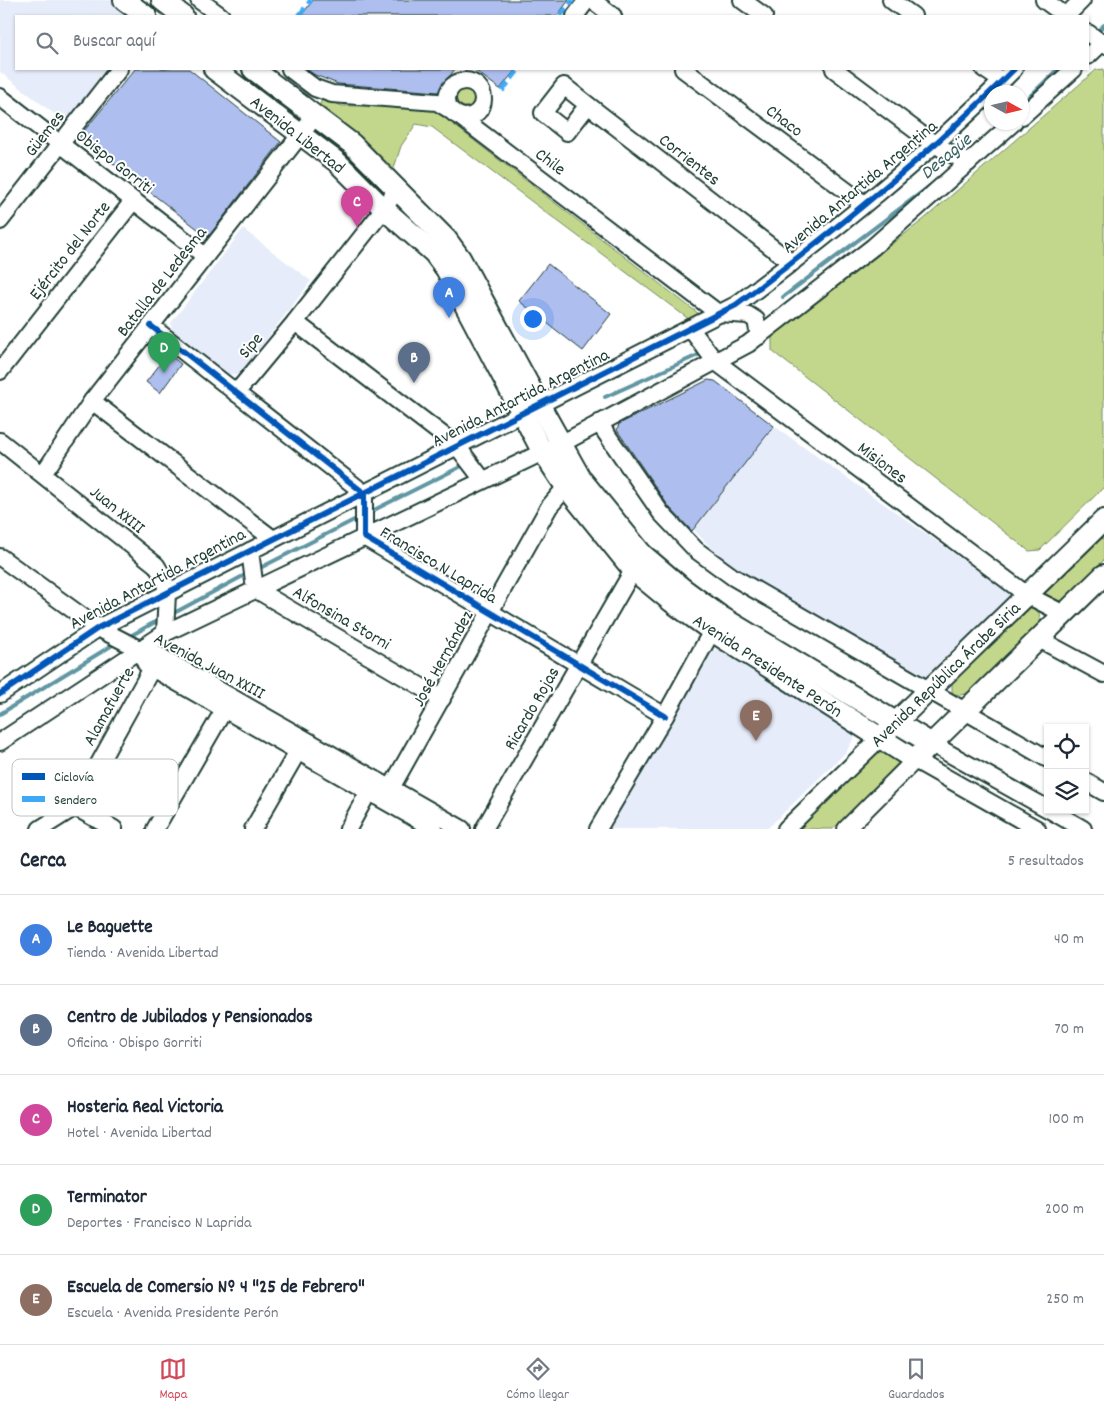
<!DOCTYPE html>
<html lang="es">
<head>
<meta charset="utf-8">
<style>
	body { margin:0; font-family:Dekko,sans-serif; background:#f6f6f7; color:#1f2937 }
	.controls { position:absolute; right:15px; bottom:15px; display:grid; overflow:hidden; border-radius:0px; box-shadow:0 1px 4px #0004 }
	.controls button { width:45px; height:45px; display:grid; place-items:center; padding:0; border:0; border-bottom:1px solid #e0e1e3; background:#fff; color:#1f2937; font:25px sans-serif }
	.compass { position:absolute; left:984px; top:85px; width:45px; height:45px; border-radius:50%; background:#fff; box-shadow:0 1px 4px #0004; rotate:98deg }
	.you { position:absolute; left:532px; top:318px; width:18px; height:18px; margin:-12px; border:4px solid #fff; border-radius:50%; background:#1a73e8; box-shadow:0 0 0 8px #1a73e833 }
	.badge { display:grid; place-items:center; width:32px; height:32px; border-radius:50%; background:#d1495b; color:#fff; font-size:16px; font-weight:700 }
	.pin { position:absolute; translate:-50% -41px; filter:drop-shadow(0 1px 2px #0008) }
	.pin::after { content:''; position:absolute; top:26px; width:18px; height:15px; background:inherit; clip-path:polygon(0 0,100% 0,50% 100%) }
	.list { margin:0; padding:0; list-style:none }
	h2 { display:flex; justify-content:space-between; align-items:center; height:65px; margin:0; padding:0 20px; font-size:21px }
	h2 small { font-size:16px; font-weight:400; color:#747a83 }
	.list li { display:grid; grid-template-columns:32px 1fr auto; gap:15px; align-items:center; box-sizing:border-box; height:90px; padding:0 20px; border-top:1px solid #e0e1e3 }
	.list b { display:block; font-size:19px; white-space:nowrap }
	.list p { margin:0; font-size:16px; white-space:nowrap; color:#747a83 }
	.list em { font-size:16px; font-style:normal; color:#747a83 }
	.icon { flex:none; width:28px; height:28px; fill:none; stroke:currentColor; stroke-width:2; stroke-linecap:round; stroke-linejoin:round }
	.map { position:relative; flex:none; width:1104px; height:829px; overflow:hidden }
	.search { position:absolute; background:#fff; box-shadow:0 1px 4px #0004; left:15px; right:15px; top:15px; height:55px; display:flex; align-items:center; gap:12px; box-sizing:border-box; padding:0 18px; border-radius:0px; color:#747a83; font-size:19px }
	.sheet { height:515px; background:#fff }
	nav { display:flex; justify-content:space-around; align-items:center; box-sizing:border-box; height:70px; border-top:1px solid #e0e1e3; background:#fff; font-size:14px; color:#747a83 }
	nav a { display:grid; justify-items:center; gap:2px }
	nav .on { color:#d1495b }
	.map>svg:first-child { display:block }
	.built { fill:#e7ecfa }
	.green { fill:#c3d78c; stroke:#718a60 }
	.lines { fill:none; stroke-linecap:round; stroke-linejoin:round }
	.stream { stroke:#6096a2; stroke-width:4 }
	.building { fill:#aebeee; stroke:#1f3d34 }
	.minor-casing { stroke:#1f3d34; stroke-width:20 }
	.major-casing { stroke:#1f3d34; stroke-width:24 }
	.minor { stroke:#fff; stroke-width:16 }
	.major { stroke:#fff; stroke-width:20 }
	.quiet { stroke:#3fa9f5; stroke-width:5; stroke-dasharray:10 5; stroke-linecap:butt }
	.cycleway-casing { stroke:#fff; stroke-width:9 }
	.cycleway { stroke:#0057b8; stroke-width:6 }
	.labels { text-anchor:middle; stroke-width:4; stroke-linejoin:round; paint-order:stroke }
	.street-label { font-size:18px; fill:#1f3d34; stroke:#fff }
	.water-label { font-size:19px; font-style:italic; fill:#3a6262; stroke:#fff }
	.key { fill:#fff; stroke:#bcc5c2; stroke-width:1 }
	.key-label { font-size:14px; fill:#1f3d34 }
</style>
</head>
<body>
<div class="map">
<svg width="1104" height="829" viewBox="0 0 1104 829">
	<rect width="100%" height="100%" fill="#fff"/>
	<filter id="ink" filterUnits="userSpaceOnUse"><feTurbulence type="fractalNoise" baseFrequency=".02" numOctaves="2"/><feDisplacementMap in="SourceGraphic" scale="10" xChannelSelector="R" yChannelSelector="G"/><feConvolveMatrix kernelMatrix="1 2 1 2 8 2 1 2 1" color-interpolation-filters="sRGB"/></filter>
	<g filter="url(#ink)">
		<g class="built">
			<polygon points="0,0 113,0 135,16 16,16 16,69 106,69 66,123 0,72"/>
			<polygon points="243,229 311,281 239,375 228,374 172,330 171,323"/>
			<polygon points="774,426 1011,594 926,680 733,571 693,529"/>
			<polygon points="719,649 859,729 846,752 767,829 609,829 712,650"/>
		</g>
		<g class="green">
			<polygon points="1104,69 1104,487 1040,550 1029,551 772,351 772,336 923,220 1096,70"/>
			<circle cx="466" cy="97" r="10"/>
			<polygon points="323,98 342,106 428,105 699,314 697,319 690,320 432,127 416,124 401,146 393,171 360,143 321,115 320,104"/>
			<polygon points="1104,527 1104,560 1062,601 1047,599 1043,586"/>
			<polygon points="1031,604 1038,608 1041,624 971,693 960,695 952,694 952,678"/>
			<polygon points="881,746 901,761 833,829 796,829"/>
		</g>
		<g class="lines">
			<g class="stream">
				<polyline points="1100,29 1104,25"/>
				<polyline points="1022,104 1058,69"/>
				<polyline points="783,297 935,182"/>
				<polyline points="605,397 698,355"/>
				<polyline points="374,510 460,467"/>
				<polyline points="262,567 354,520"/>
				<polyline points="176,612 243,576"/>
				<polyline points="132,635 155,622"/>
				<polyline points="0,714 111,646"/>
			</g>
		</g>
		<g class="building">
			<polygon points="313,0 569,0 557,16 301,16"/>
			<polygon points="135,69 189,69 281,142 208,237 79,137"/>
			<polygon points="306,69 455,69 438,92 338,84 315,75"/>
			<polygon points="473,69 516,69 500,89"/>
			<polygon points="548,264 611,314 583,351 519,301"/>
			<polygon points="168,354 181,364 160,393 146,382"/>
			<polygon points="708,380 715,381 774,426 692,531 669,507 617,430 619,424"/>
		</g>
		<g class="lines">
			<defs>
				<g id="minor">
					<polyline points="199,0 221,16"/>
					<polyline points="592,0 613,16"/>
					<polyline points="742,0 764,16"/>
					<polyline points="891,0 913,16"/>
					<polyline points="1044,0 1066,16"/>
					<polyline points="575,16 587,0"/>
					<polyline points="1066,16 1082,0"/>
					<polyline points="1088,33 1104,45"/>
					<polyline points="1088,56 1104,41"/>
					<polyline points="290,69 315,88 332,94 437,102 455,113 718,313 748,315 756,320 759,336"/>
					<polyline points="683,69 864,204"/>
					<polyline points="834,69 934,144 968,163"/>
					<polyline points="984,69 1002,81"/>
					<circle cx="465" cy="99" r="18"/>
					<polyline points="0,97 205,256"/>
					<polyline points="588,105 567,132 543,113 564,86 588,105 792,263"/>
					<polyline points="1022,116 1074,69"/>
					<polyline points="0,221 119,69"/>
					<polyline points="295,322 457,446 483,480"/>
					<polyline points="151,326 364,493 364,537 665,716"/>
					<polyline points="690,328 715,361 1027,595 1064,614"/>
					<polyline points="0,371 133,201"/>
					<polyline points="236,393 295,322 384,209 397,188"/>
					<polyline points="92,401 273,539"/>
					<polyline points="599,423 661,513 696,550 733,577 1048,759"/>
					<polyline points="0,441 156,565 164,578 167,593 165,633"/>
					<polyline points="43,474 92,401 315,116"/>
					<polyline points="250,551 255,589 442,699"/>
					<polyline points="0,557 98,628 139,649 154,653 462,829"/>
					<polyline points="1039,639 1104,674"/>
					<polyline points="139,649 146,664 152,668 434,829"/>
					<path d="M0,694L98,628L736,305C833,232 929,155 1014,69"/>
					<polyline points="0,742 165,633 572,438 748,344 873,247 1014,122"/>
					<polyline points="932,744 1048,809"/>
					<polyline points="1085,781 1104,792"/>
					<polyline points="391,788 549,507 566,487 577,481"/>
					<polyline points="75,807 114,829"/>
					<polyline points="1050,810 1083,829"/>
					<polyline points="40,829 75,807 152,668"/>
					<polyline points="155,829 225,708"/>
					<polyline points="253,829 298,751"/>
					<polyline points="348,829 369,791"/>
					<polyline points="484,829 639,560"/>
					<polyline points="598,829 665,716 718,620"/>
					<polyline points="786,829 880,738"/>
					<polyline points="846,829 915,760 1037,829"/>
				</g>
				<g id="major">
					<polyline points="124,0 146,16"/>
					<polyline points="162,0 183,16"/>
					<polyline points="214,69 337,162 384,209 434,253 446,269 542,451 566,487 633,570 672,602 712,631 915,760 1104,575"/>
					<polyline points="253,69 352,144 447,240 460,258 539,404 581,479 642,554 682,588 720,616 932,744"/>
					<polyline points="887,731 1104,520"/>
				</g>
			</defs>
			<use href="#minor" class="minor-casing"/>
			<use href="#major" class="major-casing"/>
			<use href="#minor" class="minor"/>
			<use href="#major" class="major"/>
			<g class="quiet">
				<polyline points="299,16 311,0"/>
				<polyline points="560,16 573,0"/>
				<polyline points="502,91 519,69"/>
			</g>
			<defs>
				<g id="cycleway">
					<polyline points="151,326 364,493 364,537 665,716"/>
					<path d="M0,694L98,628L736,305C833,232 929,155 1014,69"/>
				</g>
			</defs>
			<use href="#cycleway" class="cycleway-casing"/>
			<use href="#cycleway" class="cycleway"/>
		</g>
	</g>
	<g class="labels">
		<g class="street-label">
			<text transform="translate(785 120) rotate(37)" y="6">Chaco</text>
			<text transform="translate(44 133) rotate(-52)" y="6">Güemes</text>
			<text transform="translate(298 134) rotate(38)" y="6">Avenida Libertad</text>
			<text transform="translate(690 159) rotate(38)" y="6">Corrientes</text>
			<text transform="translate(115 161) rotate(38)" y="6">Obispo Gorriti</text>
			<text transform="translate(551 161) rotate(37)" y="6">Chile</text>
			<text transform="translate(859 186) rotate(-40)" y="6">Avenida Antartida Argentina</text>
			<text transform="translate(69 250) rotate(-52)" y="6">Ejército del Norte</text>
			<text transform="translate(161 281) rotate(-52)" y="6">Batalla de Ledesma</text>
			<text transform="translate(250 345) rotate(-50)" y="6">Sipe</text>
			<text transform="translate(520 397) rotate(-27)" y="6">Avenida Antartida Argentina</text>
			<text transform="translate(883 462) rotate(37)" y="6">Misiones</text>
			<text transform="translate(118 509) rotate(39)" y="6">Juan XXIII</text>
			<text transform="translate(439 564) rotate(31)" y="6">Francisco N Laprida</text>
			<text transform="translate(157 578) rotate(-28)" y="6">Avenida Antartida Argentina</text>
			<text transform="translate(342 617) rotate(30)" y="6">Alfonsina Storni</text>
			<text transform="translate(442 658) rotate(-61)" y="6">José Hernández</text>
			<text transform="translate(210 665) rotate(28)" y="6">Avenida Juan XXIII</text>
			<text transform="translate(768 665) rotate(33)" y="6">Avenida Presidente Perón</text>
			<text transform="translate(945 674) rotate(-44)" y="6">Avenida República Árabe Siria</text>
			<text transform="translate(108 706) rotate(-61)" y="6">Alamafuerte</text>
			<text transform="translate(531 708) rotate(-60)" y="6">Ricardo Rojas</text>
		</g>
		<g class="water-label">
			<text transform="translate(945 155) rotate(-40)" y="7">Desagüe</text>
		</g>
	</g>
	<rect x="12" y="759" width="166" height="57" rx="8" class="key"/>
	<rect x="22" y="773" width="23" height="7" fill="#0057b8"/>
	<rect x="22" y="796" width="23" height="6" fill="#3fa9f5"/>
	<g class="key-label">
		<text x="54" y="781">Ciclovía</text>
		<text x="54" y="804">Sendero</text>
	</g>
</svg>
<div class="controls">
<button><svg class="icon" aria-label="locate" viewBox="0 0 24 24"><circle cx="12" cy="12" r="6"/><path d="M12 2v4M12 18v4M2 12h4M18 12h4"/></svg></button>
<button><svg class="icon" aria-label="layers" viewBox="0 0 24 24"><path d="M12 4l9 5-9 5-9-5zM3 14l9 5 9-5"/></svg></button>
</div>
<svg class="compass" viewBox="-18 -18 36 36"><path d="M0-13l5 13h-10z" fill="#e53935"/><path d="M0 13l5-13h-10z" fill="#747a83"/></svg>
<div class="you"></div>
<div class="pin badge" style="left:449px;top:318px;background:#3f7fe0">A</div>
<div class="pin badge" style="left:414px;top:383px;background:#5c6f8a">B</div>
<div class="pin badge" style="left:357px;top:227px;background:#d1479c">C</div>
<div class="pin badge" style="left:164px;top:373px;background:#2e9e5b">D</div>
<div class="pin badge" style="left:756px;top:741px;background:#8d6e63">E</div>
<div class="search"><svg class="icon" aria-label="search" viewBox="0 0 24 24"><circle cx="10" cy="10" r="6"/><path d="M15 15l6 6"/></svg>Buscar aquí</div>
</div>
<section class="sheet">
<h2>Cerca<small>5 resultados</small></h2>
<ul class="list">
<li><span class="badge" style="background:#3f7fe0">A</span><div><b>Le Baguette</b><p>Tienda · Avenida Libertad</p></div><em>40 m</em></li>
<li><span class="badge" style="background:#5c6f8a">B</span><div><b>Centro de Jubilados y Pensionados</b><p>Oficina · Obispo Gorriti</p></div><em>70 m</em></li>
<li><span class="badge" style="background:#d1479c">C</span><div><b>Hosteria Real Victoria</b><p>Hotel · Avenida Libertad</p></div><em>100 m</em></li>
<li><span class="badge" style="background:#2e9e5b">D</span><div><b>Terminator</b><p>Deportes · Francisco N Laprida</p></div><em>200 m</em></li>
<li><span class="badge" style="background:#8d6e63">E</span><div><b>Escuela de Comersio Nº 4 &quot;25 de Febrero&quot;</b><p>Escuela · Avenida Presidente Perón</p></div><em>250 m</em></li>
</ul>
</section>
<nav>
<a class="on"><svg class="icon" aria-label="map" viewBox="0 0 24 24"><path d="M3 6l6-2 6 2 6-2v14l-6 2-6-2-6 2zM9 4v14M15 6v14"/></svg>Mapa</a>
<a><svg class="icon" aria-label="directions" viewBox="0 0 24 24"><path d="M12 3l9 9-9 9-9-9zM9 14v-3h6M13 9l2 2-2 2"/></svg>Cómo llegar</a>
<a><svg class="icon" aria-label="saved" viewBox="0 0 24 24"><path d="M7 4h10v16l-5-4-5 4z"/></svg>Guardados</a>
</nav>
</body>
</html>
